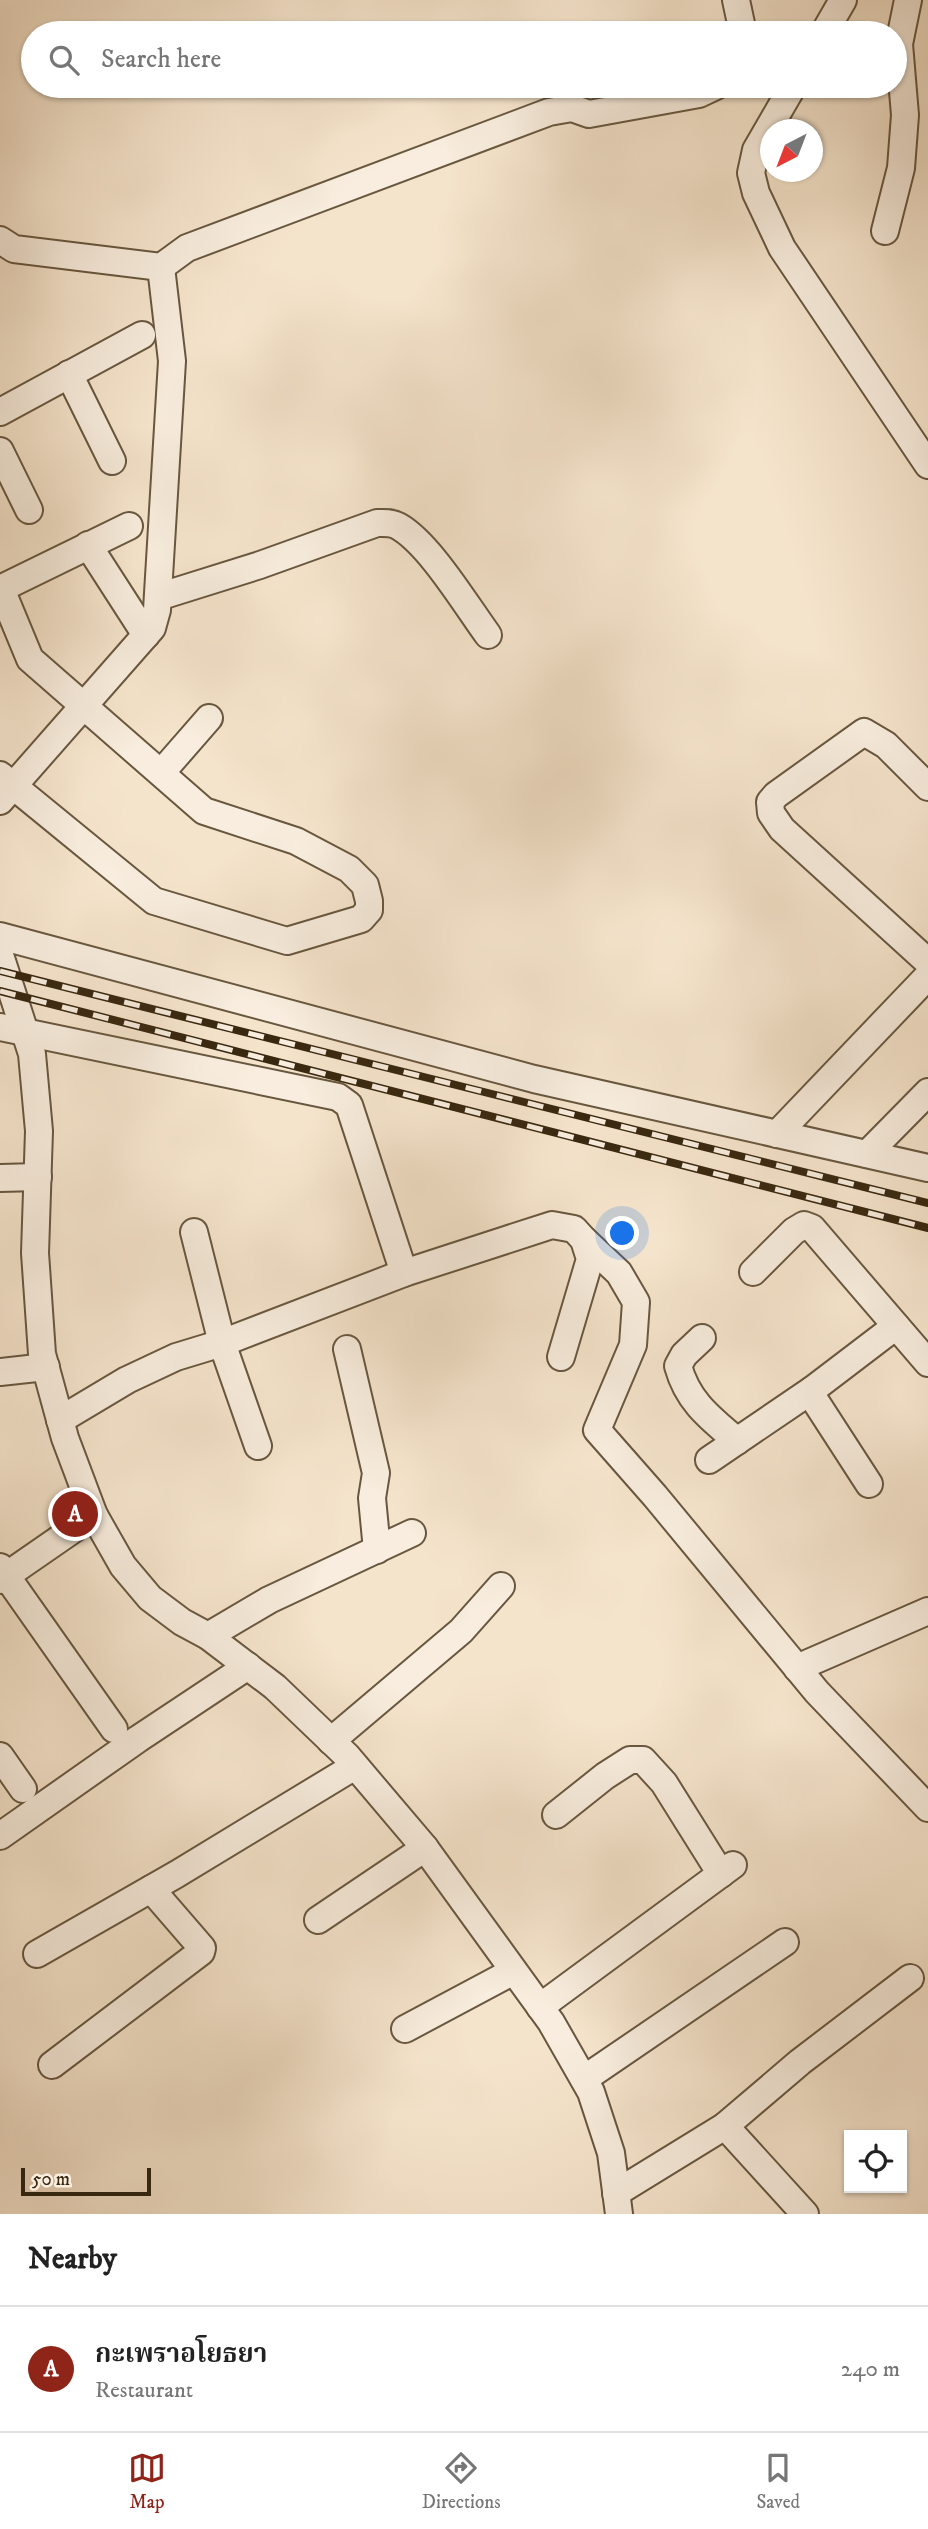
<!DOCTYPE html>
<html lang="en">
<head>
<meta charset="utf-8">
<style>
	body { margin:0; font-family:"IM FELL DW Pica","Noto Serif Thai",serif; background:#f2f2f2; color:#222 }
	.controls { position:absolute; right:21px; bottom:21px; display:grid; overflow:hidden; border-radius:0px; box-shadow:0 2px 5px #0004 }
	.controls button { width:63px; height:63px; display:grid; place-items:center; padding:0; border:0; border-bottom:2px solid #e0e0e0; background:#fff; color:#222; font:35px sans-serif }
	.compass { position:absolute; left:760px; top:119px; width:63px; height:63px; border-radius:50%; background:#fff; box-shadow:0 2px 5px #0004; rotate:222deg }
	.scale { position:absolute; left:21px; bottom:18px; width:130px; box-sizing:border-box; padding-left:7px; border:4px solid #392810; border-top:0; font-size:19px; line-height:24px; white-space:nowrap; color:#392810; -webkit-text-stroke:5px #f8edde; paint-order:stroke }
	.you { position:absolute; left:623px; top:1234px; width:24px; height:24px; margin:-18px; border:5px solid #fff; border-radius:50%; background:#1a73e8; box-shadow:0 0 0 10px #1a73e833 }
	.badge { display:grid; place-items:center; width:46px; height:46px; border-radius:50%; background:#8f2418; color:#fff; font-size:23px; font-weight:700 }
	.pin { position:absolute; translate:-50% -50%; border:4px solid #fff; box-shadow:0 2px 7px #0006 }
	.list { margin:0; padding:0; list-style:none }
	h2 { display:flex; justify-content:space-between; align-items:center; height:91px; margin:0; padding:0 28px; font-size:30px }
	h2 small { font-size:23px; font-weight:400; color:#767676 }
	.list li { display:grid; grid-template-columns:46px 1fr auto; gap:21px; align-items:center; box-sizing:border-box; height:126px; padding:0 28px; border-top:2px solid #e0e0e0 }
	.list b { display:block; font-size:26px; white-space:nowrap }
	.list p { margin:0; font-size:23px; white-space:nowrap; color:#767676 }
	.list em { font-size:23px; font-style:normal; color:#767676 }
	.icon { flex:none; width:38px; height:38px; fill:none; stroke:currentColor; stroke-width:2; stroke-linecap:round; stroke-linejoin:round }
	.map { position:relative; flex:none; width:928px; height:2214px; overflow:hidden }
	.search { position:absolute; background:#fff; box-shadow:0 2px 5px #0004; left:21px; right:21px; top:21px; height:77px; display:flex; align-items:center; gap:18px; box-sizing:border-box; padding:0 24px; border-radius:38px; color:#767676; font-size:26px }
	.sheet { height:217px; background:#fff }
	nav { display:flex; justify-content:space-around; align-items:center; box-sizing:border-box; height:98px; border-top:2px solid #e0e0e0; background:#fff; font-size:19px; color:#767676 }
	nav a { display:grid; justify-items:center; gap:4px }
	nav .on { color:#8f2418 }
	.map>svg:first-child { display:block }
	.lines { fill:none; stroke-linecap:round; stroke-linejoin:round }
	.minor-casing { stroke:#68573f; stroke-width:30 }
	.minor { stroke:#f8edde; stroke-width:26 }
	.rail-casing { stroke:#392810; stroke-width:8 }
	.rail { stroke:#f8edde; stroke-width:5; stroke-dasharray:16; stroke-linecap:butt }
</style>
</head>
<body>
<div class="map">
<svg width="928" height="2214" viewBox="0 0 928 2214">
	<rect width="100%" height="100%" fill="#f5e4cc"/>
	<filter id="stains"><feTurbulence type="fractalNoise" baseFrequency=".00286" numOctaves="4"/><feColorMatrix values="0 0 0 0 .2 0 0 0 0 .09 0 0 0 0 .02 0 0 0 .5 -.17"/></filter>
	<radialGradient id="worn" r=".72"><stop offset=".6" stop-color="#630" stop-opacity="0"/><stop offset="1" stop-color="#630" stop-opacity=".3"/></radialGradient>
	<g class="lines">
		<defs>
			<g id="minor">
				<polyline points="736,0 743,33"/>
				<polyline points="824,33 843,0"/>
				<polyline points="793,86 756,150 751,173 756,193 782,248 928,465"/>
				<polyline points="885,231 901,168 905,115 899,44 908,0"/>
				<polyline points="0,240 14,249 161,267 187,248 549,112 572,108 589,114 699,94 716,86"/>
				<polyline points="69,374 112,461"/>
				<polyline points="0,412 142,335"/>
				<polyline points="0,451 29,510"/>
				<polyline points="88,545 146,635"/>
				<polyline points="0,589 129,526"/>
				<path d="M158,597L260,565L377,523C384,523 391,522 398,526C429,543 466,605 488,635"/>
				<polyline points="161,773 209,718"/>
				<polyline points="0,775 154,901 287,941 361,919 369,910 369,901 365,885 349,869 296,841 204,811 30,659 1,589"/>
				<polyline points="928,787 886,745 864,732 776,795 770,802 771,813 782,829 928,962"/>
				<polyline points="0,801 152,628 157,610 172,361 161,267"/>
				<polyline points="0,936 534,1079 928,1168"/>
				<polyline points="0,955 32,1054 39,1131 35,1253 42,1354 65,1438 94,1515 123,1566 150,1598 182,1622 208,1636 275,1687 347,1756 425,1848 551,2022 591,2092 611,2153 619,2214"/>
				<polyline points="0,1027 338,1097 349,1105 404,1273"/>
				<polyline points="777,1134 928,976"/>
				<polyline points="867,1154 928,1092"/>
				<polyline points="0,1178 38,1177"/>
				<polyline points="194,1232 222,1343 258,1446"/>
				<polyline points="584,1240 619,1273 636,1302 633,1345 597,1430 655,1496 817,1692 928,1808"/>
				<polyline points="753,1272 794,1231 804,1225 812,1228 928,1363"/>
				<path d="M702,1338L684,1355L678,1366C688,1402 710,1418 737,1441"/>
				<polyline points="347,1349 376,1473 372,1498 377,1550"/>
				<polyline points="0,1372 46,1367"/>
				<polyline points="60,1420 127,1380 176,1357 222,1343 404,1273 552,1225 574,1229 584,1240 590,1259 561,1357"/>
				<polyline points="709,1460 812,1390"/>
				<polyline points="869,1484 814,1399 812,1390 896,1326"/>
				<polyline points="0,1567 114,1729"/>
				<polyline points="0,1580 94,1515"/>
				<polyline points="208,1636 269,1600 412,1533"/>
				<polyline points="797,1668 928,1611"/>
				<polyline points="331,1741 461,1631 501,1586"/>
				<polyline points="0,1756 23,1789"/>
				<polyline points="556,1815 605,1776 630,1760 643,1760 664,1783 721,1874"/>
				<polyline points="0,1836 138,1739 248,1666"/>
				<polyline points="318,1920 425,1848"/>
				<polyline points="37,1954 177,1874 355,1766"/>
				<polyline points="540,2007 733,1865"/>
				<polyline points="405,2029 512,1972"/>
				<polyline points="52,2065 201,1952 202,1948 151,1889"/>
				<polyline points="584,2079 785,1942"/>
				<polyline points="725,2126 805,2214"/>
				<polyline points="616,2193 725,2126 800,2062 910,1978"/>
			</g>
		</defs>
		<use href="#minor" class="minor-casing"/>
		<use href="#minor" class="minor"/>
		<defs>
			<g id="rail">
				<polyline points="0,971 928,1203"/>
				<polyline points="0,991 928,1228"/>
			</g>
		</defs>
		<use href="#rail" class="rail-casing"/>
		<use href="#rail" class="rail"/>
	</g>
	<rect width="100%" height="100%" filter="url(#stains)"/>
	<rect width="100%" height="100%" fill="url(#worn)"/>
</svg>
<div class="controls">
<button><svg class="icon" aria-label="locate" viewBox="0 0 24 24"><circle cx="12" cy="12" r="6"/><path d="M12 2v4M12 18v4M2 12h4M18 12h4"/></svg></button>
</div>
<svg class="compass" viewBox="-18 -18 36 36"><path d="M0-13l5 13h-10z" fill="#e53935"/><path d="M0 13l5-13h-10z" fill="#767676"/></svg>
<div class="scale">50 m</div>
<div class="you"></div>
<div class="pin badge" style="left:75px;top:1514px">A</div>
<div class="search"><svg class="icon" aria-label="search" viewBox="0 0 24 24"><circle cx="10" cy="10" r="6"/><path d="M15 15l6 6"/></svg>Search here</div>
</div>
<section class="sheet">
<h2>Nearby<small></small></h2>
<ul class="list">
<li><span class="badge">A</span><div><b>กะเพราอโยธยา</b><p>Restaurant</p></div><em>240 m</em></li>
</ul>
</section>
<nav>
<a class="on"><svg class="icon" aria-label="map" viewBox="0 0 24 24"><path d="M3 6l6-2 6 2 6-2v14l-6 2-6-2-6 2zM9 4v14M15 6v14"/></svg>Map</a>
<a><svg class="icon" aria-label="directions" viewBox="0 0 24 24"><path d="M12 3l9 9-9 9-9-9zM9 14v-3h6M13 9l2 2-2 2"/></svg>Directions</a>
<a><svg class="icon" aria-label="saved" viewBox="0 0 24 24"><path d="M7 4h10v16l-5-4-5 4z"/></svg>Saved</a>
</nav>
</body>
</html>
